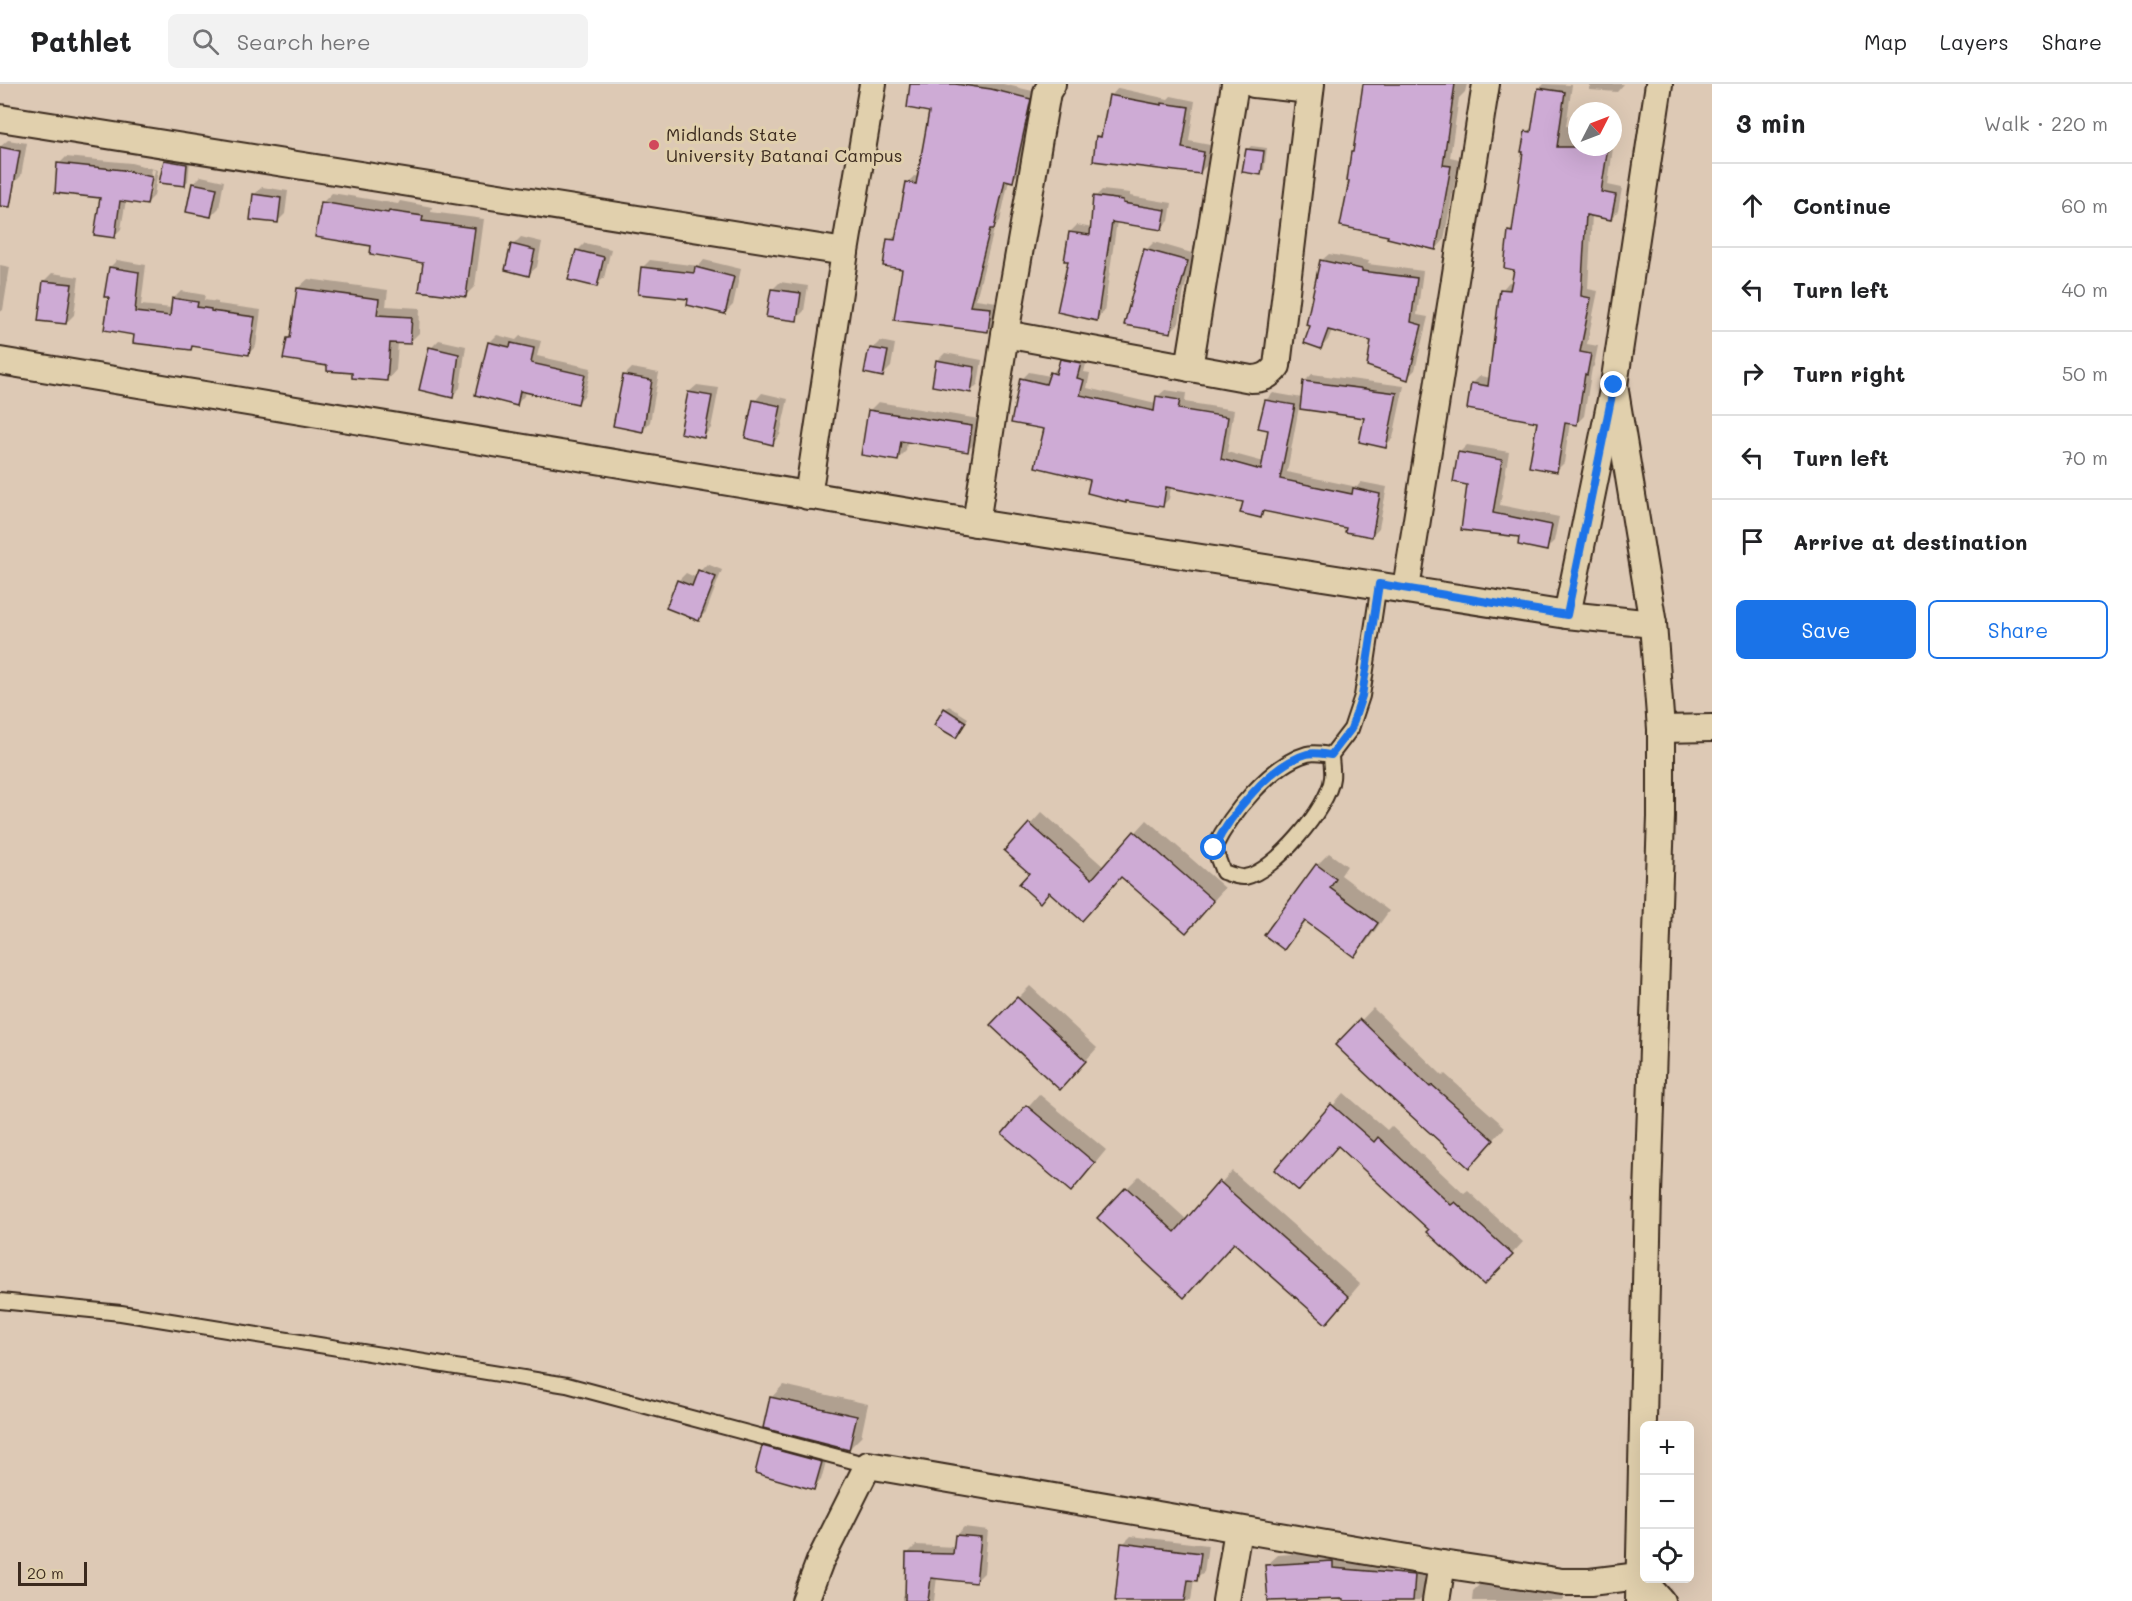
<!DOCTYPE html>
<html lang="en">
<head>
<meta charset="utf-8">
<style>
	body { margin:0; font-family:Mali,sans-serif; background:#f2f2f2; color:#202124 }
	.controls { position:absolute; right:18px; bottom:18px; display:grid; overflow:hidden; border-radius:9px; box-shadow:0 6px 24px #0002 }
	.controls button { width:54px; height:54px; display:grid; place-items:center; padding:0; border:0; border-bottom:2px solid #e0e0e0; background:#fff; color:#202124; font:30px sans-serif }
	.compass { position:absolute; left:1568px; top:18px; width:54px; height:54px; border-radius:50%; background:#fff; box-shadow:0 6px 24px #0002; rotate:48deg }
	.scale { position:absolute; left:18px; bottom:15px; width:69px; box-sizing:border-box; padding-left:6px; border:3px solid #3b2a1e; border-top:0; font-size:16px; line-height:21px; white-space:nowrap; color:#3b2a1e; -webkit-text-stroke:4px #e1d0ad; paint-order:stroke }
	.stop { position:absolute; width:18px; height:18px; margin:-14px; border:4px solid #1a73e8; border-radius:50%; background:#fff }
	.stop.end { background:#1a73e8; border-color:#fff; box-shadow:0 2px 6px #0008 }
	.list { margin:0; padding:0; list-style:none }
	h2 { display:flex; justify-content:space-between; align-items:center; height:78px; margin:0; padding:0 24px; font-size:26px }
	h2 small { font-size:20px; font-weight:400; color:#757577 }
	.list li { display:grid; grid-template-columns:39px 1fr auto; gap:18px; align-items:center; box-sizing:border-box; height:84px; padding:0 24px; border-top:2px solid #e0e0e0 }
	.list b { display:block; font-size:22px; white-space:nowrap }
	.list em { font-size:20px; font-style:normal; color:#757577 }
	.actions { display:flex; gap:12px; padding:18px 24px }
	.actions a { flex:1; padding:14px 0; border:2px solid #1a73e8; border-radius:9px; text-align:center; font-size:21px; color:#1a73e8 }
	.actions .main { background:#1a73e8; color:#fff }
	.icon { flex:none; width:33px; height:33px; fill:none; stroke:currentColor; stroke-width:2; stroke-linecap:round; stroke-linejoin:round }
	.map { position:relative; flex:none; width:1712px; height:1517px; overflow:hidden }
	header { display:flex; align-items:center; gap:36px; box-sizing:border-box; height:84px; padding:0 30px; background:#fff; border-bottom:2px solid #e0e0e0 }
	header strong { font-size:28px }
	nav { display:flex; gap:33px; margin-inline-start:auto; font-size:21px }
	.search { width:420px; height:54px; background:#f2f2f2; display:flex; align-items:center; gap:15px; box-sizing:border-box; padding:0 21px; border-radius:9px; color:#757577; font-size:22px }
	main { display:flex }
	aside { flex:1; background:#fff }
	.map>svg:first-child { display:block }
	.shadow { fill:#0003; fill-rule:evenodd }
	.building { fill:#ceabd5; stroke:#3b2a1e; stroke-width:1.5 }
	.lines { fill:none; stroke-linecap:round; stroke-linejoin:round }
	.lane-casing { stroke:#3b2a1e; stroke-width:18 }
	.street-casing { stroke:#3b2a1e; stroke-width:30 }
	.lane { stroke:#e1d0ad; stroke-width:14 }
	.street { stroke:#e1d0ad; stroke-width:26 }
	.route { stroke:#1a73e8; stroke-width:8 }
	.poi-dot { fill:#d1495b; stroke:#e1d0ad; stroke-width:2 }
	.labels { text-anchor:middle; stroke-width:6; stroke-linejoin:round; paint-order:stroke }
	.poi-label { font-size:18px; fill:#3b2a1e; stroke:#e1d0ad; text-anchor:start }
</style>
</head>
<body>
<header>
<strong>Pathlet</strong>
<div class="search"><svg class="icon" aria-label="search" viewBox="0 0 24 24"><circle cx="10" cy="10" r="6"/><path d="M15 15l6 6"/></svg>Search here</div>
<nav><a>Map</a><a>Layers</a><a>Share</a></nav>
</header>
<main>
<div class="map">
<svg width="1712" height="1517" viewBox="0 0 1712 1517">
	<rect width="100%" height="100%" fill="#ddc9b5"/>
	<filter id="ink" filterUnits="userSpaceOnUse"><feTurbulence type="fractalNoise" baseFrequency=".0167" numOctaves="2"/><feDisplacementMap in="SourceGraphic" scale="12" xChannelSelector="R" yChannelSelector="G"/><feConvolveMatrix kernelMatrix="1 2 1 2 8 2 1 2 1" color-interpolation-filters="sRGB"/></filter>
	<g filter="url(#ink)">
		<g class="shadow">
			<polygon points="911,0 1003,0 1037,8 1019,89 1012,96 1009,96 1000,137 995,142 976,215 997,218 995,239 988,246 903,184 889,156 898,149 907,99 914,92 919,93 930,26"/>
			<polygon points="1364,0 1467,0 1465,8 1459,14 1450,73 1459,75 1444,156 1436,165 1350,96 1352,68 1354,66"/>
			<polygon points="1544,0 1572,1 1566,42 1577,43 1577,63 1613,63 1613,49 1615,49 1608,101 1622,104 1618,127 1611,134 1592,131 1588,205 1598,207 1587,260 1598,262 1594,282 1592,284 1584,332 1577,339 1570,338 1564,379 1556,387 1539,337 1473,299 1480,292 1491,294 1502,206 1509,198 1513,199 1516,185 1509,148 1514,143 1527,48 1534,41 1539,5"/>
			<polygon points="1590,0 1624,0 1617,8 1590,6"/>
			<polygon points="1118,4 1168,15 1171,12 1195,17 1189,57 1210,61 1207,81 1200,88 1098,53 1104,47 1111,12"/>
			<polygon points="8,56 27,59 21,92 13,100 0,97 0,63"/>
			<polygon points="1251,62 1267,64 1264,86 1260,89 1247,66"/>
			<path d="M66,73L131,79L158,86L154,112L146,120L126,116L121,145L114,152L102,112L59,80ZM152,85L155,86L150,113H147Z"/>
			<polygon points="168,73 190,77 188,97 184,101 165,77"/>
			<polygon points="201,92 224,97 219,124 211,132 193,100"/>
			<polygon points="262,103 288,107 285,130 277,138 254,111"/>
			<polygon points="1102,106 1130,109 1130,112 1172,119 1169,137 1162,144 1117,137 1104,228 1096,235 1069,176 1070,148 1077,141 1092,144 1095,113"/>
			<polygon points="332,109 398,120 400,117 432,123 431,128 484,135 475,202 465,212 425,178 373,161 322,119"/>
			<polygon points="521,153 542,158 537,183 529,190 513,161"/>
			<polygon points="1154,158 1195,170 1184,206 1179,239 1171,247 1146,166"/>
			<polygon points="585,159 611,165 604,194 596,201 577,167"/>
			<polygon points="1329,170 1369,177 1368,180 1423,187 1417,231 1428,233 1415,286 1407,294 1373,256 1332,246 1328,256 1321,264 1321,177"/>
			<polygon points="117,176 146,181 141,221 172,224 174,214 181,207 205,211 204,216 218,218 218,220 261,226 256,262 249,269 193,261 191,264 136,250 111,212 110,183"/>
			<polygon points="650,176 699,182 704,176 741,185 733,221 725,229 690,214 642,184"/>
			<polygon points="0,181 10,183 3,226 0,228"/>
			<polygon points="52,189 79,193 74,231 66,239 44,197"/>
			<polygon points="308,195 388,206 386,222 420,224 419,249 409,259 398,258 396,286 387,296 329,280 288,255 292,251 298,204"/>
			<polygon points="780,198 808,202 804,227 796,235 772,206"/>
			<polygon points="497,251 516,256 520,252 541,257 537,272 591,284 585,311 578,318 525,307 524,312 517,320 489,259"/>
			<polygon points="439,256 466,262 460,304 452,312 431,264"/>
			<polygon points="880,257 895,260 891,283 883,291 872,265"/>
			<polygon points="945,269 982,276 978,300 970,308 937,277"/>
			<polygon points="1069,269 1088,272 1084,288 1090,289 1087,304 1156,320 1157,313 1165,306 1186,309 1185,318 1234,326 1227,368 1264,378 1270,345 1266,316 1273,309 1302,314 1305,297 1312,290 1404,302 1393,354 1385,362 1366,332 1299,323 1287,388 1357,403 1361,398 1387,403 1379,444 1372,451 1347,443 1266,426 1260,432 1245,417 1171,403 1169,415 1162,422 1128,416 1126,418 1092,395 1046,344 1022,295 1029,288 1050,292"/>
			<polygon points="632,284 659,289 650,338 643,346 624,292"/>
			<polygon points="697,301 719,304 711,344 704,352 689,308"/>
			<polygon points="762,309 788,315 780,351 773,359 755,317"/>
			<polygon points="878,318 979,335 976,358 968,366 907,357 906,367 898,375 870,326"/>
			<polygon points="1467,361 1509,368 1500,421 1559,433 1554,457 1546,465 1521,451 1463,444 1469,399 1459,369"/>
			<polygon points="707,480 722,486 706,528 699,535 668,523 679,496 686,489 697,494 700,487"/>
			<polygon points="949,622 968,634 959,649 945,625"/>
			<polygon points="1042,728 1104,783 1147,736 1225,804 1197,835 1122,792 1050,807 1006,767"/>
			<polygon points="1329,769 1347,782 1341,791 1389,827 1366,859 1354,871 1307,837 1284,864 1317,781"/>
			<polygon points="1030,902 1097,964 1072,992 1018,914"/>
			<polygon points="1373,924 1443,992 1445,990 1505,1043 1481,1070 1338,961"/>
			<polygon points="1344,1009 1387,1046 1391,1042 1464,1110 1468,1107 1523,1158 1496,1187 1431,1146 1339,1061 1299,1105 1276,1086"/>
			<polygon points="1039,1010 1106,1066 1083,1094 1004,1050"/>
			<polygon points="1232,1087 1360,1200 1338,1226 1235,1158 1195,1200 1127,1104 1139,1092 1187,1136"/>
			<polygon points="783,1301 868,1320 861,1353 849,1365 771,1314"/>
			<polygon points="771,1355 828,1370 821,1396 813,1404 763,1363"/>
			<polygon points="964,1443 988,1446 984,1489 976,1497 937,1493 934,1517 903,1517 903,1513 907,1509 908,1469 916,1461 955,1463 956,1451"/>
			<polygon points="1131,1452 1208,1461 1204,1488 1194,1495 1191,1517 1117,1517 1123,1460"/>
			<polygon points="1343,1466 1425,1480 1423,1513 1419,1517 1340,1517 1340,1513 1269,1517 1267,1481 1278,1471"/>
			<polygon points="1485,1495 1565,1504 1563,1517 1472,1517 1473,1507"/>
		</g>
		<g class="building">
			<polygon points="910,0 955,0 991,5 1031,15 1013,98 1005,96 994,145 990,145 970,222 991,224 988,248 894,236 902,185 883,182 887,155 895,156 906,98 916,100 929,28 907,24"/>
			<polygon points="1363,0 1455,0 1443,81 1451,82 1436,166 1387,154 1388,152 1340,142 1349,97 1347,97 1351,68 1353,68"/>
			<polygon points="1538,4 1565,8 1557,63 1608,63 1601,108 1616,111 1611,136 1586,131 1581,212 1591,214 1580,268 1591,270 1587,291 1585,290 1577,341 1565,339 1557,388 1529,383 1537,338 1467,325 1471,299 1488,302 1500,205 1510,206 1514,186 1504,184 1508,147 1512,148 1523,68 1521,68 1525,47 1531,48"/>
			<polygon points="1109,11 1162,21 1162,19 1189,23 1182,64 1204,68 1200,90 1093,77 1096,52 1101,53"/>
			<polygon points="0,63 20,67 10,123 0,122"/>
			<polygon points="1246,65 1264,67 1261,91 1242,88"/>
			<polygon points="164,76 187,80 185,102 159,99"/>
			<polygon points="57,79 123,86 152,93 147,121 120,117 115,154 94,151 100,114 55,109"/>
			<polygon points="192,99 217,104 211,133 186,128"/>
			<polygon points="253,110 281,114 278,139 250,136"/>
			<polygon points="1093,112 1123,116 1123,119 1166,126 1162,146 1112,138 1097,237 1057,228 1068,177 1064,177 1069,148 1090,151"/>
			<polygon points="321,118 388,129 389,127 423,132 422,137 475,144 466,213 419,207 423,179 370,170 371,162 315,153"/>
			<polygon points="511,160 535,166 529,192 505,186"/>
			<polygon points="1144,165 1188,177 1177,215 1171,249 1124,241"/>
			<polygon points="576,166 604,173 597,203 568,196"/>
			<polygon points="1320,176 1362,185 1362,187 1417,194 1411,238 1422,241 1408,296 1367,282 1371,257 1328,246 1321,265 1304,259 1310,242 1306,241"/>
			<polygon points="109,183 139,188 135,228 170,232 172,214 198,218 197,223 211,225 211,227 255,233 249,271 192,262 191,266 133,259 134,251 104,246 109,213 104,213"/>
			<polygon points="641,183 694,189 695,183 734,193 725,230 687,221 688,215 638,210"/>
			<polygon points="43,197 72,200 66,240 38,237"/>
			<polygon points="297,204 379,215 377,231 412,233 410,260 390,259 387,297 352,294 352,289 327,287 327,282 283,275 287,254 290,254"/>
			<polygon points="771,205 801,209 797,237 766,233"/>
			<polygon points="488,258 510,263 511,259 534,264 531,279 585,291 578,320 520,307 517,322 475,311"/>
			<polygon points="429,263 459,270 453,314 419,306"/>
			<polygon points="870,264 888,267 883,293 864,289 868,268 869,268"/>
			<polygon points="1060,275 1081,279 1077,294 1084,296 1080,311 1154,327 1156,312 1180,316 1178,325 1228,333 1221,375 1261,386 1268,346 1258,344 1265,316 1295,321 1280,395 1352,410 1353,404 1380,410 1372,453 1345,448 1346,444 1263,427 1261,434 1240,429 1243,418 1166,403 1163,423 1126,417 1126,419 1087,409 1090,396 1035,383 1044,345 1011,339 1020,294 1046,300 1050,288 1056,290"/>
			<polygon points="936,276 975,283 971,309 932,302"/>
			<polygon points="623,291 652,296 643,348 613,342"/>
			<polygon points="1303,297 1397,309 1386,364 1359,358 1364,334 1300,325"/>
			<polygon points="688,308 712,312 704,354 680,349"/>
			<polygon points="753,316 781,322 773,361 745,354"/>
			<polygon points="868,326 972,342 968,368 901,357 898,377 861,371"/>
			<polygon points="1458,368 1502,376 1493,429 1552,441 1547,467 1518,461 1519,453 1461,446 1467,401 1453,398"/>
			<polygon points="698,486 716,493 699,537 666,524 677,496 692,502"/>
			<polygon points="944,624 966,638 956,654 934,641"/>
			<polygon points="1029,739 1092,795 1134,747 1214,817 1186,849 1121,793 1082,837 1049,808 1040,819 1019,800 1029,789 1004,767"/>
			<polygon points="1316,780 1336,795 1330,804 1378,839 1354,873 1305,837 1284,866 1264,851"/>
			<polygon points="1017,913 1086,977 1060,1006 990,941"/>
			<polygon points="1360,935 1430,1003 1432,1001 1494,1056 1469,1084 1389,1012 1335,961"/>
			<polygon points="1331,1020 1374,1058 1378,1053 1451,1121 1455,1118 1513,1171 1484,1201 1427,1148 1429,1146 1338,1062 1299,1107 1274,1086"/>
			<polygon points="1026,1021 1095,1079 1071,1108 1002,1050"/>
			<polygon points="1219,1097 1349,1213 1326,1240 1234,1159 1184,1214 1097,1134 1126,1103 1175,1148"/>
			<polygon points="770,1313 857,1332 849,1366 763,1344"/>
			<polygon points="762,1362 822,1378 814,1406 755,1389"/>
			<polygon points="955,1451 981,1453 976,1499 931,1494 928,1517 905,1517 906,1469 953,1470"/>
			<polygon points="1121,1459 1201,1469 1197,1497 1188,1496 1185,1517 1115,1517"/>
			<polygon points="1333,1477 1333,1484 1415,1491 1413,1517 1343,1517 1343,1515 1268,1517 1265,1481"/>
		</g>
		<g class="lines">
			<defs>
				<g id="lane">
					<path d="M1331,671C1323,670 1314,668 1307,670C1271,680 1230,731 1214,764L1223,788C1229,790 1239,794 1245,793C1274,788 1329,723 1332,694C1333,687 1331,678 1331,671L1351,645L1362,612L1379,500"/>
					<polyline points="0,1217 121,1229 567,1301 868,1381"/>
				</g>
				<g id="street">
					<polyline points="1254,0 1310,6"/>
					<polyline points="0,34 845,168"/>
					<path d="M1005,250L1251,295C1263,295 1269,292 1277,282L1311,0"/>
					<polyline points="0,277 976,439 1567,531 1653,540"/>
					<polyline points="1189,284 1235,0"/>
					<polyline points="1614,301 1653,540 1661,645 1661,733 1648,1110 1639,1517"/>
					<polyline points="808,412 845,168 873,0"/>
					<polyline points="976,439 1005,250 1047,8 1052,0"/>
					<polyline points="1406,505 1486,0"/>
					<polyline points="1567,531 1614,301 1659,0"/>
					<polyline points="1661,645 1712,644"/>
					<polyline points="1639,1492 1661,1517"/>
					<polyline points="805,1517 820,1477 868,1381 1442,1480 1562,1498 1590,1498 1639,1492"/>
					<polyline points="1226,1517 1238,1446"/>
					<polyline points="1436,1517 1442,1480"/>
				</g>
			</defs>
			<use href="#lane" class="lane-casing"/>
			<use href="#street" class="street-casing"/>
			<use href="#lane" class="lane"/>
			<use href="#street" class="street"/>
		</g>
	</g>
	<g class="lines" filter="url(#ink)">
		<path class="route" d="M1214,764C1230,731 1271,680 1307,670C1314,668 1323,670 1331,671L1351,645L1362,612L1379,500L1567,531L1614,301"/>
	</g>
	<circle class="poi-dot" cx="654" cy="61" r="6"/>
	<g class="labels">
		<g class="poi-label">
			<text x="666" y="57">Midlands State<tspan x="666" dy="21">University Batanai Campus</tspan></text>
		</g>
	</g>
</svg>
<div class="controls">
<button>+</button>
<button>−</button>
<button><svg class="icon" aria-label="locate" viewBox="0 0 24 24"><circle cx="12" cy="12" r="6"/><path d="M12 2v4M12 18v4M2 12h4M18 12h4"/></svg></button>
</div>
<svg class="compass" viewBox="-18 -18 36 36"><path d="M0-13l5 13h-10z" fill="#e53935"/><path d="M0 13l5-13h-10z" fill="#757577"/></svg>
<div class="scale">20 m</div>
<div class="stop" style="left:1214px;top:764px"></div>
<div class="stop end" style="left:1614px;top:301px"></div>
</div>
<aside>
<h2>3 min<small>Walk · 220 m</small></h2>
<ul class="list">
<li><svg class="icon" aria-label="ahead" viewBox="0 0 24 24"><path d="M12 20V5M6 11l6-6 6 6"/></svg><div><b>Continue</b></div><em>60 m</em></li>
<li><svg class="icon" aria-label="left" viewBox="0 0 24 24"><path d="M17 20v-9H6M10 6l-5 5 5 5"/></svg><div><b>Turn left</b></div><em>40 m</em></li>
<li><svg class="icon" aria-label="right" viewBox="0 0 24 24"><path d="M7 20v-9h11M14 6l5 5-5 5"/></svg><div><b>Turn right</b></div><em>50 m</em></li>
<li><svg class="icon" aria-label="left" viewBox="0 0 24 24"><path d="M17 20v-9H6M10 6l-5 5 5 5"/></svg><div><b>Turn left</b></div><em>70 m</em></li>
<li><svg class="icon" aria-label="arrive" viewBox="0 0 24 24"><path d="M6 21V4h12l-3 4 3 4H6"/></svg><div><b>Arrive at destination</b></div></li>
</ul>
<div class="actions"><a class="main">Save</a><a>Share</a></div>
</aside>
</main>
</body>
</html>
